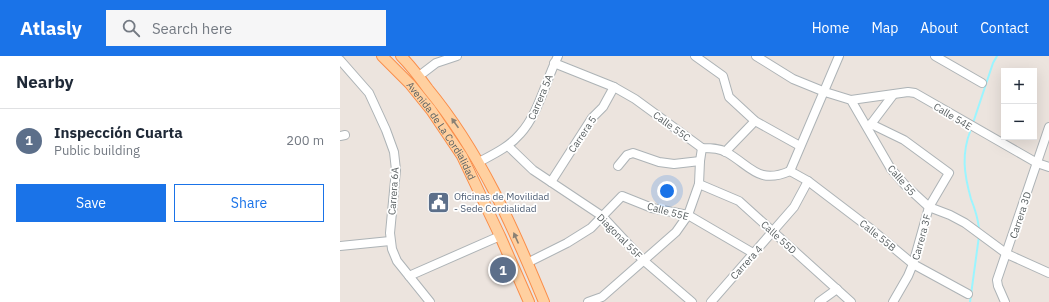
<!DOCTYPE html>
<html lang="en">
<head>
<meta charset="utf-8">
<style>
	body { margin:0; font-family:"IBM Plex Sans",sans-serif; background:#f6f6f7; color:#1f2937 }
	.controls { position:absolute; right:12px; top:12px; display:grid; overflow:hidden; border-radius:0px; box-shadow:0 4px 16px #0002 }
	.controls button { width:36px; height:36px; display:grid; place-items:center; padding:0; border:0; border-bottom:1px solid #e0e1e3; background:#fff; color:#1f2937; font:20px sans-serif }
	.you { position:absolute; left:327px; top:135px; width:14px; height:14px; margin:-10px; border:3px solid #fff; border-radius:50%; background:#1a73e8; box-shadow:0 0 0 6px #1a73e833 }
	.badge { display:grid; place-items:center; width:26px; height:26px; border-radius:50%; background:#1a73e8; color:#fff; font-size:13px; font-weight:700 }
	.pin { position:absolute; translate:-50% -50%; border:2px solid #fff; box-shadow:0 1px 4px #0006 }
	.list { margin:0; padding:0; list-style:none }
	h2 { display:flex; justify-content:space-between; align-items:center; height:52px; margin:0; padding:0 16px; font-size:17px }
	h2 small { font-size:13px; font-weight:400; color:#747a83 }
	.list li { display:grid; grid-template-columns:26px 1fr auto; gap:12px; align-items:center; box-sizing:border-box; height:64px; padding:0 16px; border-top:1px solid #e0e1e3 }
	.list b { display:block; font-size:15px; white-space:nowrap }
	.list p { margin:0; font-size:13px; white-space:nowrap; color:#747a83 }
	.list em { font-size:13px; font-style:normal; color:#747a83 }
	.actions { display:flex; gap:8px; padding:12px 16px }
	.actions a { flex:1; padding:9px 0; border:1px solid #1a73e8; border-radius:0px; text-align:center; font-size:14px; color:#1a73e8 }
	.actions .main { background:#1a73e8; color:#fff }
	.icon { flex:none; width:22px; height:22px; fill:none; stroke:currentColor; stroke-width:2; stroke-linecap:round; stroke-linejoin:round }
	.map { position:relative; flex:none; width:709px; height:246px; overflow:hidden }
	header { display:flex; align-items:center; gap:24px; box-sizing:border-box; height:56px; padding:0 20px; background:#1a73e8; color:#fff }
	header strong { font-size:19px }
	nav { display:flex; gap:22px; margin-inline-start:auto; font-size:14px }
	.search { width:280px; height:36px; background:#f6f6f7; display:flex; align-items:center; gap:10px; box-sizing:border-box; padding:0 14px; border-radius:0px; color:#747a83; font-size:15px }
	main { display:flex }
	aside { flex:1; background:#fff }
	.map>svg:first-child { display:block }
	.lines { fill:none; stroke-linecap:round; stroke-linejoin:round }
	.stream { stroke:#9bf5ff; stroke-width:2 }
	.minor-casing { stroke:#adb3b6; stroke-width:10 }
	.major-casing { stroke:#fa8d49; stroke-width:12 }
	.minor { stroke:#fff; stroke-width:8 }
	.major { stroke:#ffd0a0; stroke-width:10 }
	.oneway { fill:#8a8174 }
	.labels { text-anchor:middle; stroke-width:3.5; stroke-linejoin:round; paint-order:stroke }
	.street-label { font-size:10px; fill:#585f61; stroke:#fff }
	.service-label { font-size:10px; fill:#4e5e75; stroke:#fff; text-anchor:start }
</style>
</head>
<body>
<header>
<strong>Atlasly</strong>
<div class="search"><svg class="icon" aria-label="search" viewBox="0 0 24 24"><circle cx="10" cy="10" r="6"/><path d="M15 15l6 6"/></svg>Search here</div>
<nav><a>Home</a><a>Map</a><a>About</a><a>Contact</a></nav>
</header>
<main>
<aside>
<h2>Nearby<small></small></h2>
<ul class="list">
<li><span class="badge" style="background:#5c6f8a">1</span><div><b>Inspección Cuarta</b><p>Public building</p></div><em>200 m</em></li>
</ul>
<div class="actions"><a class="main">Save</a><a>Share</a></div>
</aside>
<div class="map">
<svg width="709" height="246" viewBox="0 0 709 246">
	<rect width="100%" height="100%" fill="#ece4de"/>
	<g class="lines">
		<g class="stream">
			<polyline points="633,67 653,7 657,0"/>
			<path d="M631,73C621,98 624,118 631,143C635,153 638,162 639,173"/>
			<polyline points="630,246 639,180"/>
		</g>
		<defs>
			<g id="minor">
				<polyline points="355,0 383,20 389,41 415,65 460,90"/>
				<polyline points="416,0 453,23 485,36 511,44 551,113 565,129 589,151 610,159 625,167 667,198 709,217"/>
				<polyline points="595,0 642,27"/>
				<polyline points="0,4 29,37 46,74 54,96 56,114 50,177 52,193 57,205 90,246"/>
				<path d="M214,7L274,31L295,43L362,92C370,92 379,92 386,96C411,110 418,129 450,115"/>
				<polyline points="79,20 96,7 117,0"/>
				<polyline points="511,44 568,36 575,37 697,107 709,111"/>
				<polyline points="531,68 564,84 609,117 589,151 573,208 568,220 553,246"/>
				<polyline points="528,72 553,39"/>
				<polyline points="0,80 5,79"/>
				<polyline points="168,90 193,114 262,160 303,204 352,246"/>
				<polyline points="385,96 415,65"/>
				<path d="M139,106C154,98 169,91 180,78C198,59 206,24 218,0"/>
				<polyline points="278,110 287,99 293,97 319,106 334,108 360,105"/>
				<polyline points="450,115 468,125 531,173 573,208 628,238"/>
				<polyline points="450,115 499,0"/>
				<polyline points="211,126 252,62 263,51 274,31"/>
				<polyline points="359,128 399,145 511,246"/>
				<polyline points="0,190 50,185"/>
				<polyline points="187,207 227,187 251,172 282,140 312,152 348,159 413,197"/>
				<polyline points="69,220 160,180"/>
				<polyline points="248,246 262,241 336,176 348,159 359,128 360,105 362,92"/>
				<polyline points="371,246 454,151 468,125"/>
				<polyline points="479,246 497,233"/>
				<polyline points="665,246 658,230 657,224 709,71"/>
			</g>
			<g id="major">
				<path id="s1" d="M42,0L70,28L91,54L122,100L160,180L189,246"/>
				<path d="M61,0C71,10 80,22 88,33C140,96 173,171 204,246"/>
			</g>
		</defs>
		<use href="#minor" class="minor-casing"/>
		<use href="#major" class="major-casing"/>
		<use href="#minor" class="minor"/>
		<use href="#major" class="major"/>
	</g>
	<defs><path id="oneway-solid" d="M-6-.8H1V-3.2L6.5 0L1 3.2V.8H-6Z"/></defs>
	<g class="oneway">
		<use href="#oneway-solid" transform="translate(115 67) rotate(-125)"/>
		<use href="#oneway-solid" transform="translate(176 182) rotate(-114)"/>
	</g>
	<defs>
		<symbol id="civic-square" viewBox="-11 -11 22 22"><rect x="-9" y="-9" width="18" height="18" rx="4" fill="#5c6f8a" stroke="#fff"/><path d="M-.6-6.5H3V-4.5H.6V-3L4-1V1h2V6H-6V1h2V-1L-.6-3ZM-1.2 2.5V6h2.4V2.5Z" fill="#fff"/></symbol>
	</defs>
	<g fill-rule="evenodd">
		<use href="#civic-square" x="86" y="134" width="25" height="25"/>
	</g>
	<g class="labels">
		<g class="street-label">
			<text transform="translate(200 41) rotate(-67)" y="4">Carrera 5A</text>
			<text transform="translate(613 60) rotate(31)" y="4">Calle 54E</text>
			<text transform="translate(332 70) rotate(36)" y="4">Calle 55C</text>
			<text dy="4" stroke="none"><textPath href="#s1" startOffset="96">Avenida de La Cordialidad</textPath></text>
			<text transform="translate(242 78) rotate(-56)" y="4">Carrera 5</text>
			<text transform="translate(562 124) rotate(49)" y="4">Calle 55</text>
			<text transform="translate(53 135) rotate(-86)" y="4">Carrera 6A</text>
			<text transform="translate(328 155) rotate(15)" y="4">Calle 55E</text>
			<text transform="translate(680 159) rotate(-72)" y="4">Carrera 3D</text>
			<text transform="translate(538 179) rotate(39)" y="4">Calle 55B</text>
			<text transform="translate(280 180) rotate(45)" y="4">Diagonal 55F</text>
			<text transform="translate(439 181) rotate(42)" y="4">Calle 55D</text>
			<text transform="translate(581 181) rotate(-75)" y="4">Carrera 3F</text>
			<text transform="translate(406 206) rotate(-48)" y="4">Carrera 4</text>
		</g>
		<g class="service-label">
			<text x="114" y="144">Oficinas de Movilidad<tspan x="114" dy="12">- Sede Cordialidad</tspan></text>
		</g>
	</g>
</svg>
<div class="controls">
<button>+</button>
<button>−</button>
</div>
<div class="you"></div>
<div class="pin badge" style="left:163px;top:214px;background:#5c6f8a">1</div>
</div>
</main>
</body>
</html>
